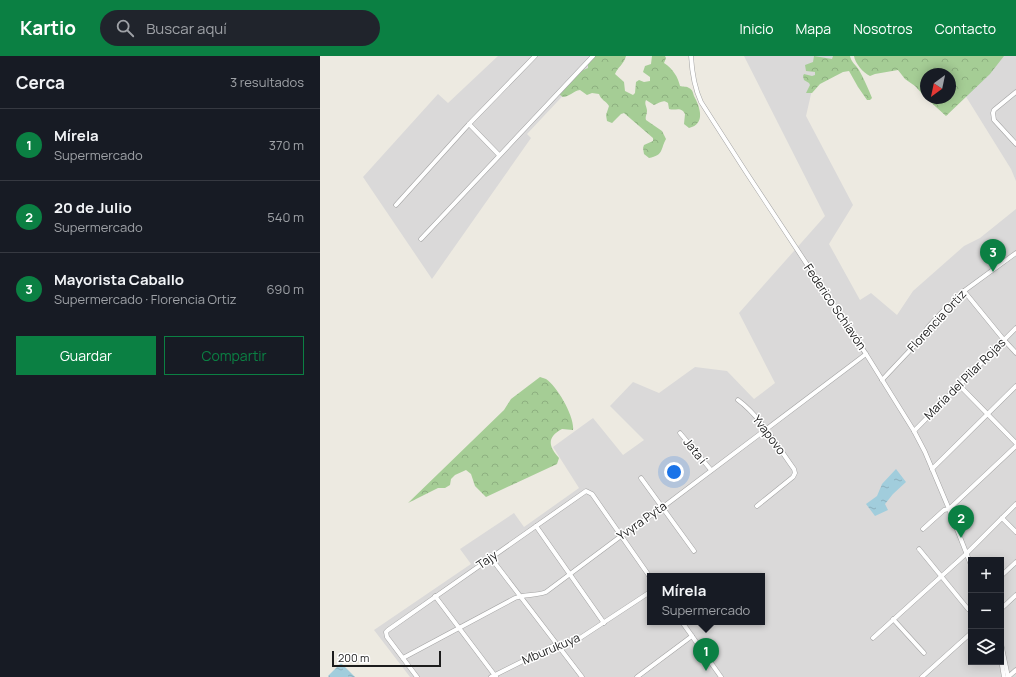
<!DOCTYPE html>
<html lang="es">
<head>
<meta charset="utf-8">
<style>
	body { margin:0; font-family:Manrope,sans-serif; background:#20242c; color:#f1f3f6 }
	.controls { position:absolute; right:12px; bottom:12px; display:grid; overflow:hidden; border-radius:0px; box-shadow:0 2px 10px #0003 }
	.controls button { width:36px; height:36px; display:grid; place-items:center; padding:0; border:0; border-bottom:1px solid #363941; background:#171b24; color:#f1f3f6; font:20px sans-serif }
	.compass { position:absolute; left:600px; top:12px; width:36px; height:36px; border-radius:50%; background:#171b24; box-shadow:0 2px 10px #0003; rotate:213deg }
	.scale { position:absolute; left:12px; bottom:10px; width:109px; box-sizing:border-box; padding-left:4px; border:2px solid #1c1c1c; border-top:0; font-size:11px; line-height:14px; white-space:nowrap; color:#1c1c1c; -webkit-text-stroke:3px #fff; paint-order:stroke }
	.you { position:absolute; left:354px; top:416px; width:14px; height:14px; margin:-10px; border:3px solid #fff; border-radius:50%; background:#1a73e8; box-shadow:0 0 0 6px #1a73e833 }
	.badge { display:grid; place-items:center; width:26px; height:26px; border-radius:50%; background:#0b8043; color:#fff; font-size:13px; font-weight:700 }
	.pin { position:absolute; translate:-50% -33px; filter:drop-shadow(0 1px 2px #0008) }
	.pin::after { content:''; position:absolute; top:21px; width:14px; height:12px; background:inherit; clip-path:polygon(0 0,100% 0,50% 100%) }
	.popup { position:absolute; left:327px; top:517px; width:118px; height:52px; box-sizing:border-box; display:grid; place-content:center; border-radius:0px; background:#171b24; filter:drop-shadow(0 1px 3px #0005); font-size:13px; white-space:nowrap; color:#9ea1a6 }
	.popup b { font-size:15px; color:#f1f3f6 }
	.popup::after { content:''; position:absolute; left:50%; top:100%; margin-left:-8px; border:8px solid transparent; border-top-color:#171b24 }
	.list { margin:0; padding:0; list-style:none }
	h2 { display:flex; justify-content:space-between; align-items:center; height:52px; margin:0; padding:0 16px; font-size:17px }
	h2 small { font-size:13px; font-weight:400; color:#9ea1a6 }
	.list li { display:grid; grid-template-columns:26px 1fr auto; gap:12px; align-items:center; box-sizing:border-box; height:72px; padding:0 16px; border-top:1px solid #363941 }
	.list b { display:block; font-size:15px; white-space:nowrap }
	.list p { margin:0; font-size:13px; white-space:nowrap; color:#9ea1a6 }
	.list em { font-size:13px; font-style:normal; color:#9ea1a6 }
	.actions { display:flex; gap:8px; padding:12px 16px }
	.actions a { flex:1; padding:9px 0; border:1px solid #0b8043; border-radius:0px; text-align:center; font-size:14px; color:#0b8043 }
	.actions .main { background:#0b8043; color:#fff }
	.icon { flex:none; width:22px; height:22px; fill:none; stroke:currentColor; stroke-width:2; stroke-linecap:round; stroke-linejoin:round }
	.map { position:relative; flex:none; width:696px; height:621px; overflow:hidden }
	header { display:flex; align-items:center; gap:24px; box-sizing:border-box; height:56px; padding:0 20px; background:#0b8043; color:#fff }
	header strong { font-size:19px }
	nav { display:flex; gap:22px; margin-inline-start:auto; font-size:14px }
	.search { width:280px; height:36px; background:#20242c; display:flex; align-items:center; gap:10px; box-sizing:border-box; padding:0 14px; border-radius:22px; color:#9ea1a6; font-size:15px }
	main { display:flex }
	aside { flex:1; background:#171b24 }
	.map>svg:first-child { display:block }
	.residential { fill:#dad9d9; fill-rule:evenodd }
	.forest { fill:url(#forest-crowns) }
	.water { fill:url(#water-ripples) }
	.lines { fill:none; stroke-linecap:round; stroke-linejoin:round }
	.street-casing { stroke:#a3a3a3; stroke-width:5 }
	.street { stroke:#fff; stroke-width:4 }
	.labels { text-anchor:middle; stroke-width:3; stroke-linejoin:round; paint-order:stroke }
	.street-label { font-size:12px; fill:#1c1c1c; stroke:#fff }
</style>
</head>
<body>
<header>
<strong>Kartio</strong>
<div class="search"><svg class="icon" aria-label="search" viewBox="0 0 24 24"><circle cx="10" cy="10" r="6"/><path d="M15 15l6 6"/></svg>Buscar aquí</div>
<nav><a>Inicio</a><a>Mapa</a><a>Nosotros</a><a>Contacto</a></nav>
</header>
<main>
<aside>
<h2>Cerca<small>3 resultados</small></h2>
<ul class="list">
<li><span class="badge">1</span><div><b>Mírela</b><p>Supermercado</p></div><em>370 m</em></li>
<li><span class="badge">2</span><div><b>20 de Julio</b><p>Supermercado</p></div><em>540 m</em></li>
<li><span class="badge">3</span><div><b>Mayorista Caballo</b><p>Supermercado · Florencia Ortiz</p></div><em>690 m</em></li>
</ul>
<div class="actions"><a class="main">Guardar</a><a>Compartir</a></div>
</aside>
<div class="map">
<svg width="696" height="621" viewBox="0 0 696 621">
	<defs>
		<pattern id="forest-crowns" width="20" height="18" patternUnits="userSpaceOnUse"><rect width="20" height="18" fill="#a5cd95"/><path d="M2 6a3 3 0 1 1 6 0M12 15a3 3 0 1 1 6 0" fill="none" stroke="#8daf80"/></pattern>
		<pattern id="water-ripples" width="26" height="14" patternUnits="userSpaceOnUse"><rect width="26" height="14" fill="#a1cddc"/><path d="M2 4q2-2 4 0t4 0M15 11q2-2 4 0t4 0" fill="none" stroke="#8aafbc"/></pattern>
	</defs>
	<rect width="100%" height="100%" fill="#edeae1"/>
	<g class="residential">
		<polygon points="178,0 280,0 207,78 211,82 112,223 43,121 118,38 128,47"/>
		<path d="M424,0H514L518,9L494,25L486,60L533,149L509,188L540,244L551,237L577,259L593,235L644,190L660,182L696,153V621H90L54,574L151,508L140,493L194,457L204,471L259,432L233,391L273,362L303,399L324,384L290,350L313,326L339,337L375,311L407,315L434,343L455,327L419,257L505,160ZM651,504H681V606H651ZM330,520H442V566H330Z"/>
		<polygon points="678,0 696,0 696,125 691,113 645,39"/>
	</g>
	<g class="forest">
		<path d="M274,0H306C304,8 298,11 295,18L304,26L305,35L313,39L315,37L316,26L319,24L324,26L330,25V21L323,16L325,10L331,8L332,0H345L346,2L344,7C353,13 358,21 360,30C363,31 367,30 369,32C373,34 373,37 374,40C380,51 386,68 369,72L364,68L365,58C361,50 356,55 349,53L348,47C343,43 340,47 334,49L326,44C324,48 327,51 327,55C327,59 325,60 326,64L342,75L346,83C340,94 344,99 329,102L324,98L323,92L324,89L333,85V82L304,57L301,58L292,67L287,65L286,59L289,50C286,45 281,44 279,38L272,37L267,39L260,34C253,35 249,41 243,41L240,39V35L254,18L268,12V6Z"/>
		<path d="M494,0L512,3L513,0H530C531,6 536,9 539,14C544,23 548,32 552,42L550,44H547L538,31L529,15L523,16L500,28L492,37H486L490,29L489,27L484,24L483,20L484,18L492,20L495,19V16L486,15L485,9L493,6Z"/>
		<path d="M534,0H684L670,18L626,60L606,42H630V18H606V42L595,30L585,23L578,14L555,18L550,20C543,17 535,7 534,0Z"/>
		<path d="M220,321C222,322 224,322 226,323C237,330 255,361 253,374L242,373C227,381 228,390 239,402L237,408L166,441L155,430L151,418L146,414L135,419L131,423L130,429L125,432H118L88,447L184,354L191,343Z"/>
	</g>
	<g class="water">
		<polygon points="576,413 586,426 573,438 565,448 568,454 555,460 546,448 557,440 562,428"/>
		<polygon points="21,607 35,621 9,621 8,620"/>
	</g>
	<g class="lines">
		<defs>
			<g id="street">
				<path d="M371,0C372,17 374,31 381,46L426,116L546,298L594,375L605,396L629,453L651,509"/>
				<polyline points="696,36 674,54 673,57 674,64 696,88"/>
				<polyline points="149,68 179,99"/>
				<polyline points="76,149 149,68 215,0"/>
				<polyline points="101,183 273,0"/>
				<polyline points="644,235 684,284 696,297"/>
				<polyline points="562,324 594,290 609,270 624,254 644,235 696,197"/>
				<polyline points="639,329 696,387"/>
				<path d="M418,344C440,360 458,391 474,413L475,417L473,421L437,450"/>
				<polyline points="594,375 696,272"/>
				<polyline points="360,377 391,414"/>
				<polyline points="612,413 696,330"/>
				<polyline points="321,422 374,495"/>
				<polyline points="682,462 696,476"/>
				<polyline points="216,470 284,567"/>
				<polyline points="603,473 624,454 629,453 696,390"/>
				<polyline points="599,493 648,553"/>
				<polyline points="171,502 262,621"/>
				<polyline points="681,520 696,506"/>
				<polyline points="115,540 176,621"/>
				<polyline points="681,553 696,539"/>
				<polyline points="573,563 604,597"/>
				<polyline points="362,566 401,621"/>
				<polyline points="553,582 646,498 696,448"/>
				<polyline points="681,587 688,621"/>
				<path d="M83,602L195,542C205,538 216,540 226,536L301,480L343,451L546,298"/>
				<polyline points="681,604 684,621"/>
				<polyline points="97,621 67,581 66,576 68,574 266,435 272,438 330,521"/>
				<polyline points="171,621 233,590 254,586 330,536"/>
				<polyline points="317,621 372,580"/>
				<polyline points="602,621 651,577"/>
				<polyline points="688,621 696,614"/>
			</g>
		</defs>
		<use href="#street" class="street-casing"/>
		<use href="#street" class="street"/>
	</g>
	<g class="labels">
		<g class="street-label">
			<text transform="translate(515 251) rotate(56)" y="4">Federico Schiavón</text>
			<text transform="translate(617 265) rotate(-47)" y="4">Florencia Ortiz</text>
			<text transform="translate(645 323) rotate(-45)" y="4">María del Pilar Rojas</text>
			<text transform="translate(449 379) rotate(53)" y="4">Yvapovo</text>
			<text transform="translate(375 395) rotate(51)" y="4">Jata í</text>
			<text transform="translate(322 465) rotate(-35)" y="4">Yvyra Pyta</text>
			<text transform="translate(167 504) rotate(-35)" y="4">Tajy</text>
			<text transform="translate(231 593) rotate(-23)" y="4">Mburukuya</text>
		</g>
	</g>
</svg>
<div class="controls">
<button>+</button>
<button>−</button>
<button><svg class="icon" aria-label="layers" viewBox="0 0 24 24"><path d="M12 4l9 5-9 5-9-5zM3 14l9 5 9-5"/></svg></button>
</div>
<svg class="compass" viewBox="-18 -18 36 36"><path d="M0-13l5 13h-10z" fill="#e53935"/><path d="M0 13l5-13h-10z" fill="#9ea1a6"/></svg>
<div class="scale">200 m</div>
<div class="you"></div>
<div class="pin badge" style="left:386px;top:615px">1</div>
<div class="popup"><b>Mírela</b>Supermercado</div>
<div class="pin badge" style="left:641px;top:482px">2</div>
<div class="pin badge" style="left:673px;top:216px">3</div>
</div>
</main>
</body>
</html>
